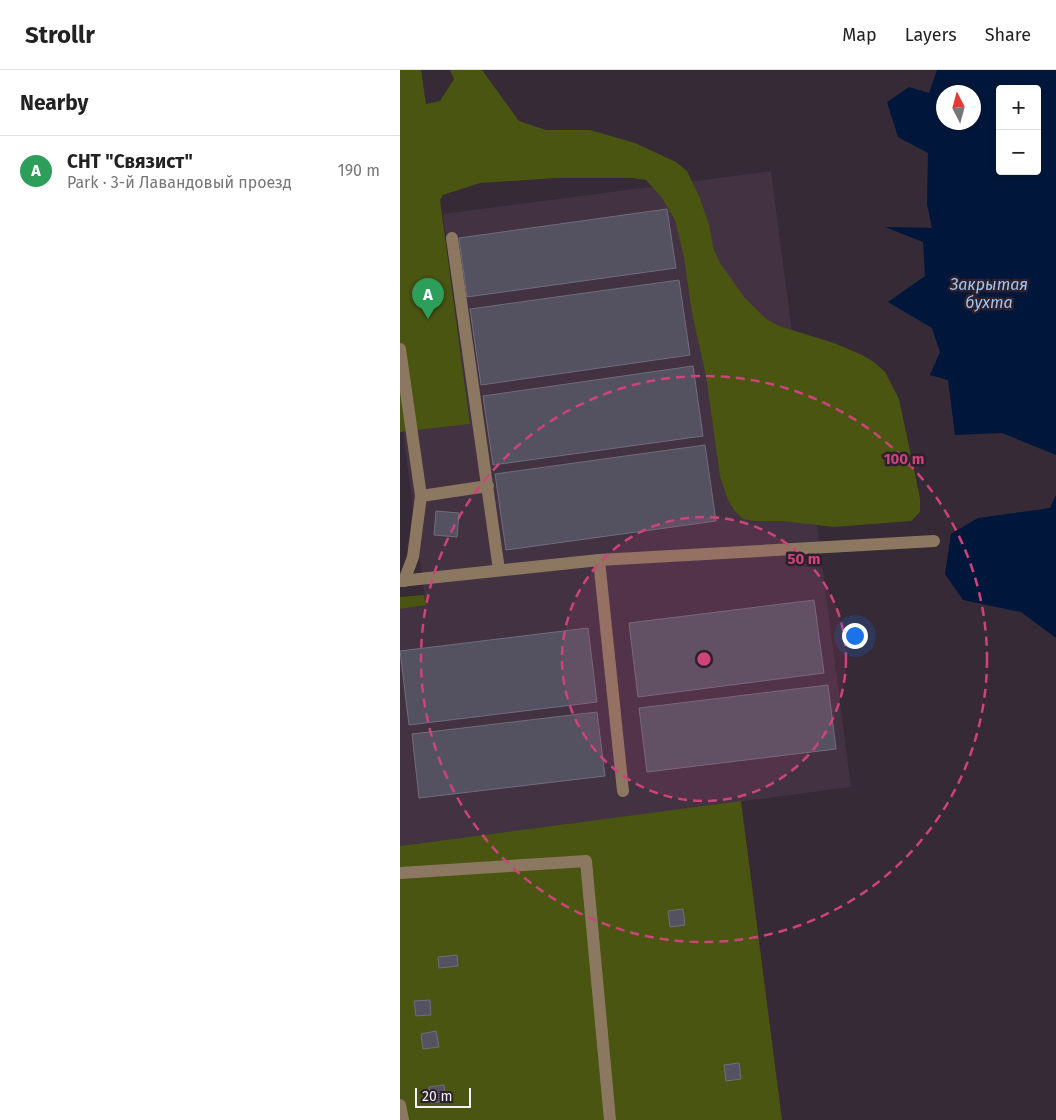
<!DOCTYPE html>
<html lang="en">
<head>
<meta charset="utf-8">
<style>
	body { margin:0; font-family:"Fira Sans",sans-serif; background:#f2f2f2; color:#222 }
	.controls { position:absolute; right:15px; top:15px; display:grid; overflow:hidden; border-radius:5px; box-shadow:0 2px 8px #0003 }
	.controls button { width:45px; height:45px; display:grid; place-items:center; padding:0; border:0; border-bottom:1px solid #e0e0e0; background:#fff; color:#222; font:25px sans-serif }
	.compass { position:absolute; left:536px; top:15px; width:45px; height:45px; border-radius:50%; background:#fff; box-shadow:0 2px 8px #0003; rotate:354deg }
	.scale { position:absolute; left:15px; bottom:12px; width:56px; box-sizing:border-box; padding-left:5px; border:2px solid #f8f0f7; border-top:0; font-size:14px; line-height:18px; white-space:nowrap; color:#f8f0f7; -webkit-text-stroke:4px #2b202b; paint-order:stroke }
	.you { position:absolute; left:454px; top:565px; width:18px; height:18px; margin:-12px; border:4px solid #fff; border-radius:50%; background:#1a73e8; box-shadow:0 0 0 8px #1a73e833 }
	.badge { display:grid; place-items:center; width:32px; height:32px; border-radius:50%; background:#7c3aed; color:#fff; font-size:16px; font-weight:700 }
	.pin { position:absolute; translate:-50% -41px; filter:drop-shadow(0 1px 2px #0008) }
	.pin::after { content:''; position:absolute; top:26px; width:18px; height:15px; background:inherit; clip-path:polygon(0 0,100% 0,50% 100%) }
	.list { margin:0; padding:0; list-style:none }
	h2 { display:flex; justify-content:space-between; align-items:center; height:65px; margin:0; padding:0 20px; font-size:21px }
	h2 small { font-size:16px; font-weight:400; color:#767676 }
	.list li { display:grid; grid-template-columns:32px 1fr auto; gap:15px; align-items:center; box-sizing:border-box; height:70px; padding:0 20px; border-top:1px solid #e0e0e0 }
	.list b { display:block; font-size:19px; white-space:nowrap }
	.list p { margin:0; font-size:16px; white-space:nowrap; color:#767676 }
	.list em { font-size:16px; font-style:normal; color:#767676 }
	.map { position:relative; flex:none; width:656px; height:1050px; overflow:hidden }
	header { display:flex; align-items:center; gap:30px; box-sizing:border-box; height:70px; padding:0 25px; background:#fff; border-bottom:1px solid #e0e0e0 }
	header strong { font-size:24px }
	nav { display:flex; gap:28px; margin-inline-start:auto; font-size:18px }
	main { display:flex }
	aside { flex:1; background:#fff }
	.map>svg:first-child { display:block }
	.built { fill:#423242 }
	.green { fill:#4a5511 }
	.water { fill:#00173b; fill-rule:evenodd }
	.building { fill:#545261; stroke:#706d7d }
	.lines { fill:none; stroke-linecap:round; stroke-linejoin:round }
	.minor { stroke:#8c7860; stroke-width:12 }
	.ring { fill:none; stroke:#cd437a; stroke-width:2.5; stroke-dasharray:9 6 }
	.labels { text-anchor:middle; stroke-width:5; stroke-linejoin:round; paint-order:stroke }
	.water-label { font-size:16px; font-style:italic; fill:#a2c6f4; stroke:#2b202b }
	.centre { fill:#cd437a; stroke:#2b202b; stroke-width:2.5 }
	.ring-label { font-size:15px; text-anchor:middle; font-weight:bold; fill:#cd437a; stroke:#2b202b; stroke-width:5; stroke-linejoin:round; paint-order:stroke }
</style>
</head>
<body>
<header>
<strong>Strollr</strong>
<nav><a>Map</a><a>Layers</a><a>Share</a></nav>
</header>
<main>
<aside>
<h2>Nearby<small></small></h2>
<ul class="list">
<li><span class="badge" style="background:#2e9e5b">A</span><div><b>СНТ &quot;Связист&quot;</b><p>Park · 3-й Лавандовый проезд</p></div><em>190 m</em></li>
</ul>
</aside>
<div class="map">
<svg width="656" height="1050" viewBox="0 0 656 1050">
	<rect width="100%" height="100%" fill="#352a35"/>
	<polygon class="built" points="371,101 451,717 0,776 0,539 26,535 3,362 70,354 43,144"/>
	<g class="green">
		<polygon points="0,0 21,0 26,34 40,31 54,9 50,0 82,0 119,51 146,60 190,60 235,73 276,92 287,101 300,128 309,155 314,180 320,193 345,228 366,249 379,256 434,273 462,285 474,292 485,302 499,329 520,428 520,442 511,451 434,457 382,451 355,451 343,449 334,440 328,430 320,406 306,306 292,243 284,187 275,150 262,128 246,110 233,108 156,108 80,113 43,125 40,130 70,354 0,362"/>
		<polygon points="24,525 26,535 0,539 0,527"/>
		<polygon points="341,731 382,1050 0,1050 0,776"/>
	</g>
	<g class="water">
		<path d="M537,0H656V385L602,363L555,365L548,310L530,305L540,282L532,258L488,232L525,206L523,172L485,157L532,158L527,134L528,83L498,67L487,32L509,17L529,23ZM600,19H637V101H600ZM544,22H574V52H544Z"/>
		<polygon points="656,425 656,568 621,542 563,530 545,504 551,464 578,448 650,438"/>
	</g>
	<g class="building">
		<polygon points="267,139 276,198 67,227 59,168"/>
		<polygon points="279,210 290,285 81,315 70,239"/>
		<polygon points="293,296 303,366 93,395 83,326"/>
		<polygon points="305,375 316,451 106,480 95,404"/>
		<polygon points="36,441 59,443 57,467 34,465"/>
		<polygon points="414,530 424,603 238,627 229,553"/>
		<polygon points="188,558 197,632 9,655 0,581"/>
		<polygon points="428,615 436,679 247,702 239,638"/>
		<polygon points="197,642 205,706 19,728 12,664"/>
		<polygon points="283,839 285,855 270,857 268,841"/>
		<polygon points="57,885 58,896 39,898 38,887"/>
		<polygon points="30,930 31,945 16,946 14,931"/>
		<polygon points="36,961 39,977 23,979 21,964"/>
		<polygon points="339,993 341,1009 326,1011 324,995"/>
		<polygon points="44,1015 46,1031 31,1033 29,1017"/>
	</g>
	<g class="lines">
		<g class="minor">
			<polyline points="52,168 99,500"/>
			<polyline points="0,279 21,426 13,487 4,511"/>
			<polyline points="21,426 88,416"/>
			<polyline points="199,490 534,471"/>
			<polyline points="0,511 199,490 223,721"/>
			<polyline points="0,803 186,791 210,1050"/>
			<polyline points="0,1035 3,1050"/>
		</g>
	</g>
	<circle cx="304" cy="589" r="142" fill="#cd437a" fill-opacity=".12"/>
	<g class="ring">
		<circle cx="304" cy="589" r="142"/>
		<circle cx="304" cy="589" r="283"/>
	</g>
	<g class="labels">
		<g class="water-label">
			<text x="589" y="220">Закрытая<tspan x="589" dy="18">бухта</tspan></text>
		</g>
	</g>
	<circle cx="304" cy="589" r="8" class="centre"/>
	<g class="ring-label">
		<text x="504" y="394">100 m</text>
		<text x="404" y="494">50 m</text>
	</g>
</svg>
<div class="controls">
<button>+</button>
<button>−</button>
</div>
<svg class="compass" viewBox="-18 -18 36 36"><path d="M0-13l5 13h-10z" fill="#e53935"/><path d="M0 13l5-13h-10z" fill="#767676"/></svg>
<div class="scale">20 m</div>
<div class="you"></div>
<div class="pin badge" style="left:28px;top:249px;background:#2e9e5b">A</div>
</div>
</main>
</body>
</html>
